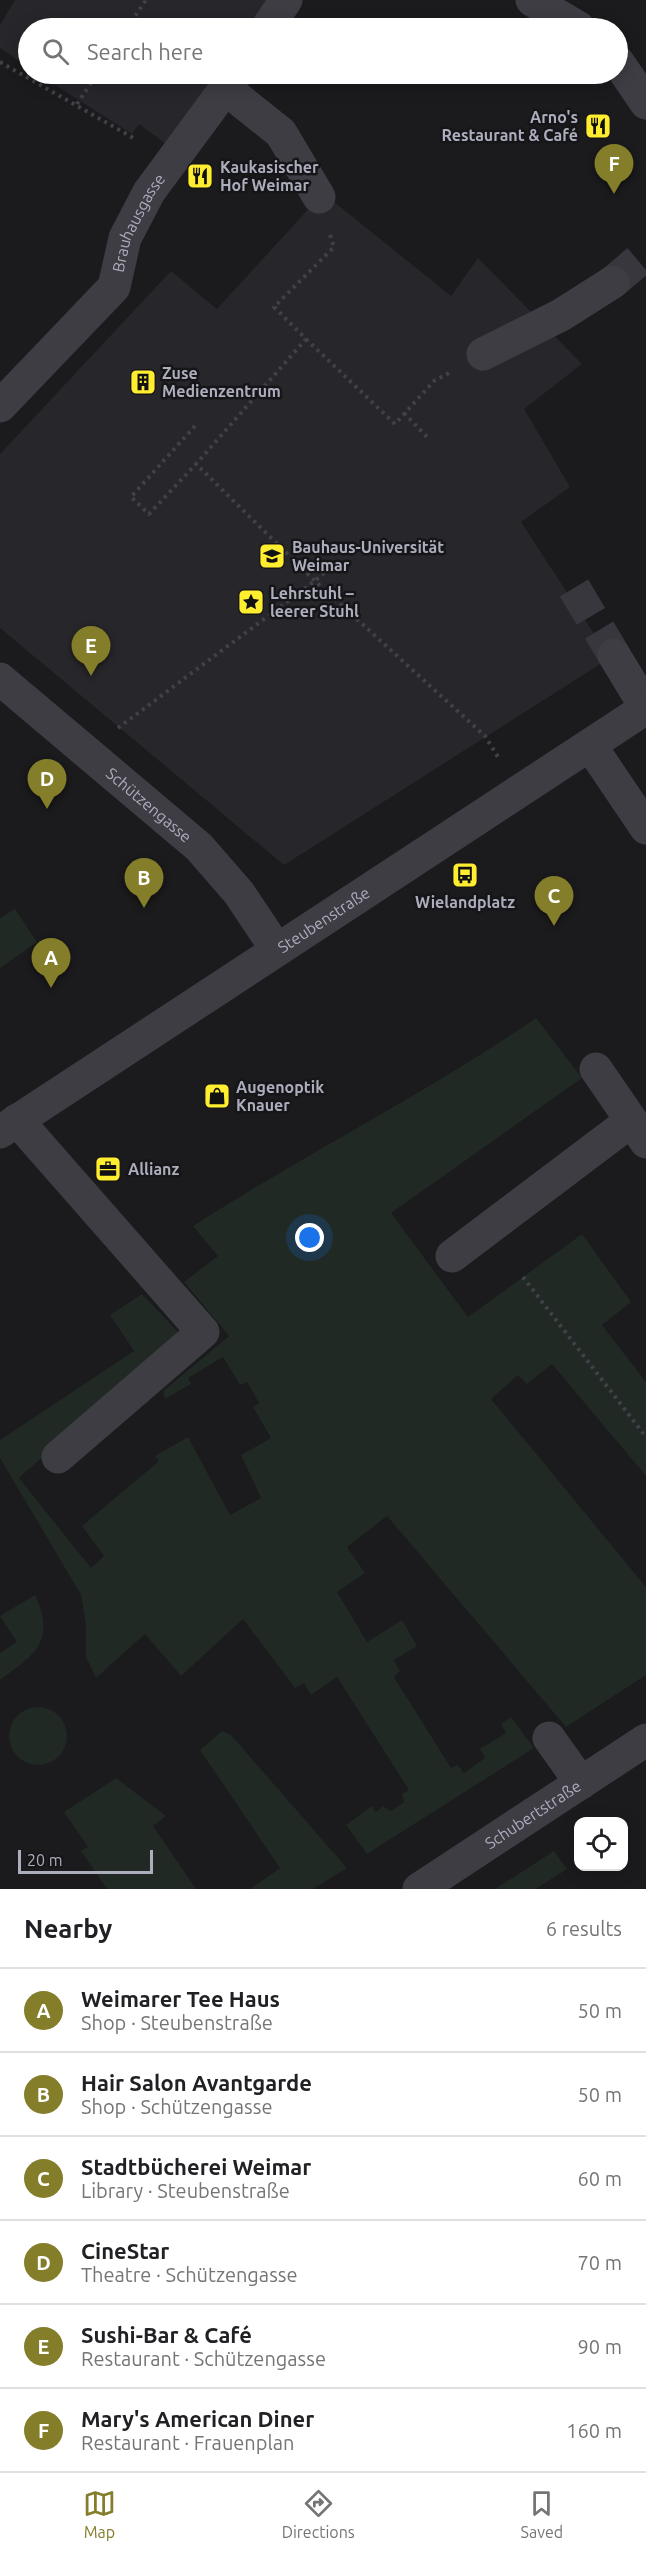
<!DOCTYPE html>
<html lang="en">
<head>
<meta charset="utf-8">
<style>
	body { margin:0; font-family:Ubuntu,sans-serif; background:#f6f6f6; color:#202124 }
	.controls { position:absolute; right:18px; bottom:18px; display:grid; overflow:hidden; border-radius:12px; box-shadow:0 3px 15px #0003 }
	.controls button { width:54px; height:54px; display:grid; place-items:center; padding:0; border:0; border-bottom:2px solid #e0e0e0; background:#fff; color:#202124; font:30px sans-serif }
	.scale { position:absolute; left:18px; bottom:15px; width:135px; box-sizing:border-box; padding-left:6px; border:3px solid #acadbd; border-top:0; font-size:16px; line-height:21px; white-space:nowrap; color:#acadbd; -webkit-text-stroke:4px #161518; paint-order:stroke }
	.you { position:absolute; left:310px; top:1238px; width:21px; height:21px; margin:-15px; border:4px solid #fff; border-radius:50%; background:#1a73e8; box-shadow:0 0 0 9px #1a73e833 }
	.badge { display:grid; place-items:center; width:39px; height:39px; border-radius:50%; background:#847d29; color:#fff; font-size:20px; font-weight:700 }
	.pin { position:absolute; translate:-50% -50px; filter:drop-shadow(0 2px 3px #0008) }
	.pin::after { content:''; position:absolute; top:32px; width:21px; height:18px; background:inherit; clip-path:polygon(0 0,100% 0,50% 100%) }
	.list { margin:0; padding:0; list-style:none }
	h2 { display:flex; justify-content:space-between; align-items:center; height:78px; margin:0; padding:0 24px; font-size:26px }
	h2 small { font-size:20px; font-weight:400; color:#757577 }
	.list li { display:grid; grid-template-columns:39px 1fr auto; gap:18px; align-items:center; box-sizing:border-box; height:84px; padding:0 24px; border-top:2px solid #e0e0e0 }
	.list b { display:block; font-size:22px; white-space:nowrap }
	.list p { margin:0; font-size:20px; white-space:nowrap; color:#757577 }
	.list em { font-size:20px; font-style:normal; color:#757577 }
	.icon { flex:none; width:33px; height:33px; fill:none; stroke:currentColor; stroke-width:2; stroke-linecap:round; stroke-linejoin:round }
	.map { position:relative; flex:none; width:646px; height:1889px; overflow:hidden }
	.search { position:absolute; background:#fff; box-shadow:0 3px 15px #0003; left:18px; right:18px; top:18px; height:66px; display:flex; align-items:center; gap:15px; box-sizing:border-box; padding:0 21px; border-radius:33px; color:#757577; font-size:22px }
	.sheet { height:582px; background:#fff }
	nav { display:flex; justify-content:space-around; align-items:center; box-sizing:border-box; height:84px; border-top:2px solid #e0e0e0; background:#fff; font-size:16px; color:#757577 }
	nav a { display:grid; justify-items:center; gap:3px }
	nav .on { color:#847d29 }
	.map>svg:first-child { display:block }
	.built { fill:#27262a }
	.green { fill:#202923 }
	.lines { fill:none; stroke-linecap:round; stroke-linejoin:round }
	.minor-tunnel { stroke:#38373d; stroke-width:33; stroke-dasharray:33 16; stroke-linecap:butt }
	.path { stroke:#41414a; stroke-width:4; stroke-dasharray:3 4.5; stroke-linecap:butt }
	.minor { stroke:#3e3d44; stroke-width:33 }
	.labels { text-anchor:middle; stroke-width:5; stroke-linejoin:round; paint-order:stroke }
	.poi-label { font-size:16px; font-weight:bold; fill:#acadbd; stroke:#161518; text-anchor:start }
	.street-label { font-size:16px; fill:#acadbd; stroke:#161518 }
</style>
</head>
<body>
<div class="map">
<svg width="646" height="1889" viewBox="0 0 646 1889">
	<rect width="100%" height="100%" fill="#1b1a1d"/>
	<g class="built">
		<polygon points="15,0 269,0 250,28 28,28 28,67 0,48 0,25"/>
		<polygon points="38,74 220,74 170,147 139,124 132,134"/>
		<polygon points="323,193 451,296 478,258 582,364 524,409 570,487 521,522 610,658 284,865 0,628 0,454 171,271 217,309"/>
	</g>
	<g class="green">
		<polygon points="15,909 37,942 0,968 0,918"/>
		<path d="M536,1018L582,1078L391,1213L468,1317L582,1234L631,1302L602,1325L646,1382V1476L552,1364L527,1384L518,1375L491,1399L646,1587V1675L566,1727L387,1516L347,1547L365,1573L337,1592L367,1642L402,1620L417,1646L394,1660L400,1671L394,1677L451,1768L458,1765L464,1773L485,1758L480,1749L506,1733L501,1724L511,1717L534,1748L367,1854L346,1825L372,1806L376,1812L383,1806L391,1811L404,1802L402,1794L409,1790L337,1677L311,1695L304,1683L295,1688L243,1619L181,1676L145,1634L96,1678L86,1657V1625L81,1595L0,1458V1440L134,1351L110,1315L142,1294L181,1335L19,1478L91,1568L104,1556L82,1526L159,1461L155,1456L188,1437L230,1515L261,1498L241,1455L271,1438L253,1407L259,1403L247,1382L240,1385L223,1357L188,1378L191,1384L165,1399L163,1391L229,1336L184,1282L218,1256L193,1226C305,1154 425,1094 536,1018Z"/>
		<path d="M35,1595C56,1641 36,1654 0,1680V1653L17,1642L0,1616Z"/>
		<circle cx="38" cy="1736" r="29"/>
		<polygon points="222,1731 231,1735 347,1868 313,1889 250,1889 280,1868 200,1750"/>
		<polygon points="116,1778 166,1816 153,1826 196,1889 107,1889 81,1851 88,1847 64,1812"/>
		<polygon points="554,1851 567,1869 536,1889 495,1889"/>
	</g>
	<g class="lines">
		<g class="minor-tunnel">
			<polyline points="613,282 646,254"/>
			<polyline points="574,588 614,655"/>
		</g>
		<g class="path">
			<polyline points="127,28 146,0"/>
			<polyline points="0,62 137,140"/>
			<polyline points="77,104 97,74"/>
			<polyline points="330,235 334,247 274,307 306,339 196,464 315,581 485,736 498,757"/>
			<polyline points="306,339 395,424 434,381 449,373"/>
			<polyline points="404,413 428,438"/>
			<polyline points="195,426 131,497 149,514 196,464"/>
			<polyline points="118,728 315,581 338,560"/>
			<polyline points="523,1277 646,1437"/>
		</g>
		<g class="minor">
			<polyline points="532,0 579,28"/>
			<polyline points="267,28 286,0"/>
			<polyline points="618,62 646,103"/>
			<polyline points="226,89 281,133 319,197"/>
			<polyline points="483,354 561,315 613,282"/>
			<path id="s1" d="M0,406L114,287L125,238L149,192L236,74"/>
			<polyline points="614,655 646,708"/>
			<path id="s2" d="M0,679L199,847L239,893L277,950"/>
			<polyline points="590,745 646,828"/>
			<polyline points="596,1069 646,1142"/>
			<polyline points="17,1120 203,1332 58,1457"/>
			<path id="s3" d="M0,1132L646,708"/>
			<polyline points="452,1256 631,1121"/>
			<polyline points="549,1738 581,1783"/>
			<path id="s4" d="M419,1889L646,1740"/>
		</g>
	</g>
	<defs>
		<symbol id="restaurant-square" viewBox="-11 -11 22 22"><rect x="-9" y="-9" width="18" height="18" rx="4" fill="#ffee30" stroke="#161518"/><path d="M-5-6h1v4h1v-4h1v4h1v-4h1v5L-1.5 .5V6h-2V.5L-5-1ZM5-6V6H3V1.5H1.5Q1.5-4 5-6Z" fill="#111"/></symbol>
		<symbol id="building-square" viewBox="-11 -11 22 22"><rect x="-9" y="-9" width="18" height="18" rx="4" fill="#ffee30" stroke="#161518"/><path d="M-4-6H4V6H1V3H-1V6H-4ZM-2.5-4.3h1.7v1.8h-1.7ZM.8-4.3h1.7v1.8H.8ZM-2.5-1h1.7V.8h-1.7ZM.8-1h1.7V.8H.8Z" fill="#111"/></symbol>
		<symbol id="university-square" viewBox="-11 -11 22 22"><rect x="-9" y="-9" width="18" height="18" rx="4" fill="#ffee30" stroke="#161518"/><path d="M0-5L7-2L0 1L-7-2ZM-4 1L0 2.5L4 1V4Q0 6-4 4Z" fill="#111"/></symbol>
		<symbol id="sight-square" viewBox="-11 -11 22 22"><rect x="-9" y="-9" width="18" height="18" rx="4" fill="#ffee30" stroke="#161518"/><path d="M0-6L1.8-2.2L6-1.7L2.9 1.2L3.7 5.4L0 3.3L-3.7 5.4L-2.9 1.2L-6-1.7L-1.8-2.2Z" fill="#111"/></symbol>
		<symbol id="bus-square" viewBox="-11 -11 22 22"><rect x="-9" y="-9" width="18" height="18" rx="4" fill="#ffee30" stroke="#161518"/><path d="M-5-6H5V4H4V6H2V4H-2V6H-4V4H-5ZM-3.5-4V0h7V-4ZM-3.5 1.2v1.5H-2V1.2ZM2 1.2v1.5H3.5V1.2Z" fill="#111"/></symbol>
		<symbol id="shop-square" viewBox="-11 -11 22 22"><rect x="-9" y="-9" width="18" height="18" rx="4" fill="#ffee30" stroke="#161518"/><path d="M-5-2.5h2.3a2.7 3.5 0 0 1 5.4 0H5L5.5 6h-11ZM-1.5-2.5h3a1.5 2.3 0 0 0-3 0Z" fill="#111"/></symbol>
		<symbol id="office-square" viewBox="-11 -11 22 22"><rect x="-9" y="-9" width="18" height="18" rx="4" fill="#ffee30" stroke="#161518"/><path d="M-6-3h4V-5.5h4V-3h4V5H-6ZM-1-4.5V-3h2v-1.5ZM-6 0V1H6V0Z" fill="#111"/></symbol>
	</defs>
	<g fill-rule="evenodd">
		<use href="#restaurant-square" x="583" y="111" width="30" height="30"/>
		<use href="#restaurant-square" x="185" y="161" width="30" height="30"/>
		<use href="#building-square" x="128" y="367" width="30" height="30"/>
		<use href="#university-square" x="257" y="541" width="30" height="30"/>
		<use href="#sight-square" x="236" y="587" width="30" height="30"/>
		<use href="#bus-square" x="450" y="860" width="30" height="30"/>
		<use href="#shop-square" x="202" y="1081" width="30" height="30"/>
		<use href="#office-square" x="93" y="1154" width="30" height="30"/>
	</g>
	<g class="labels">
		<g class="poi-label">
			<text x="578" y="123" text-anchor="end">Arno's<tspan x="578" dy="18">Restaurant &amp; Café</tspan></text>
			<text x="220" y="173">Kaukasischer<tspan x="220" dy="18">Hof Weimar</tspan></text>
			<text x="162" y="379">Zuse<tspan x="162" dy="18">Medienzentrum</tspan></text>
			<text x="292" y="553">Bauhaus-Universität<tspan x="292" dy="18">Weimar</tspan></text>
			<text x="270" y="599">Lehrstuhl –<tspan x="270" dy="18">leerer Stuhl</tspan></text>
			<text x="465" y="908" text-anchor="middle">Wielandplatz</text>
			<text x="236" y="1093">Augenoptik<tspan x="236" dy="18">Knauer</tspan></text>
			<text x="128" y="1175">Allianz</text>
		</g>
		<g class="street-label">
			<text dy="6" stroke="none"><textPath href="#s1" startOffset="234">Brauhausgasse</textPath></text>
			<text dy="6" stroke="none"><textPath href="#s2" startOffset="195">Schützengasse</textPath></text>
			<text dy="6" stroke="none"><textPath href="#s3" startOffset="387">Steubenstraße</textPath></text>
			<text dy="6" stroke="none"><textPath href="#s4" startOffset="136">Schubertstraße</textPath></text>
		</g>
	</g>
</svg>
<div class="controls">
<button><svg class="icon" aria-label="locate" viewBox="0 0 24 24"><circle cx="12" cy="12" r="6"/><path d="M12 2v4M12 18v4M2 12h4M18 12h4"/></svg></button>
</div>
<div class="scale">20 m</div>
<div class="you"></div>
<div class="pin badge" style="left:51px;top:988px">A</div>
<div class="pin badge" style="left:144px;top:908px">B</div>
<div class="pin badge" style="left:554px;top:926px">C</div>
<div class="pin badge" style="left:47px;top:809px">D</div>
<div class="pin badge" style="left:91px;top:676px">E</div>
<div class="pin badge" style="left:614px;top:194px">F</div>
<div class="search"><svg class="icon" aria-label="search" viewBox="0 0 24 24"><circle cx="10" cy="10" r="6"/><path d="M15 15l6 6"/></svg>Search here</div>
</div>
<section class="sheet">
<h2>Nearby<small>6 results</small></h2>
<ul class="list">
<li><span class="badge">A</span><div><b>Weimarer Tee Haus</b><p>Shop · Steubenstraße</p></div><em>50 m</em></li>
<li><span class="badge">B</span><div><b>Hair Salon Avantgarde</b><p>Shop · Schützengasse</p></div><em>50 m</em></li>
<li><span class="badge">C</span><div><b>Stadtbücherei Weimar</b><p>Library · Steubenstraße</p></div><em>60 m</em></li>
<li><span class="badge">D</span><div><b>CineStar</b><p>Theatre · Schützengasse</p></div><em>70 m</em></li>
<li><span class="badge">E</span><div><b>Sushi-Bar &amp; Café</b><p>Restaurant · Schützengasse</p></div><em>90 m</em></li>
<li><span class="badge">F</span><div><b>Mary's American Diner</b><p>Restaurant · Frauenplan</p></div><em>160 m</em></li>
</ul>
</section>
<nav>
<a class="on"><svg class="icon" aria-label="map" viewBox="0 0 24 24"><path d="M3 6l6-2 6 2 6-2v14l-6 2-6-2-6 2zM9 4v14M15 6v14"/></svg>Map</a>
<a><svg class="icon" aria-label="directions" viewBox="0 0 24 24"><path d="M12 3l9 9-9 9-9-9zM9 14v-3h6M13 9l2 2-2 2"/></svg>Directions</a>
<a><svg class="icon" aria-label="saved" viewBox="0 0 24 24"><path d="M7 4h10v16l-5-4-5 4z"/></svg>Saved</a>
</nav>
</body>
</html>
